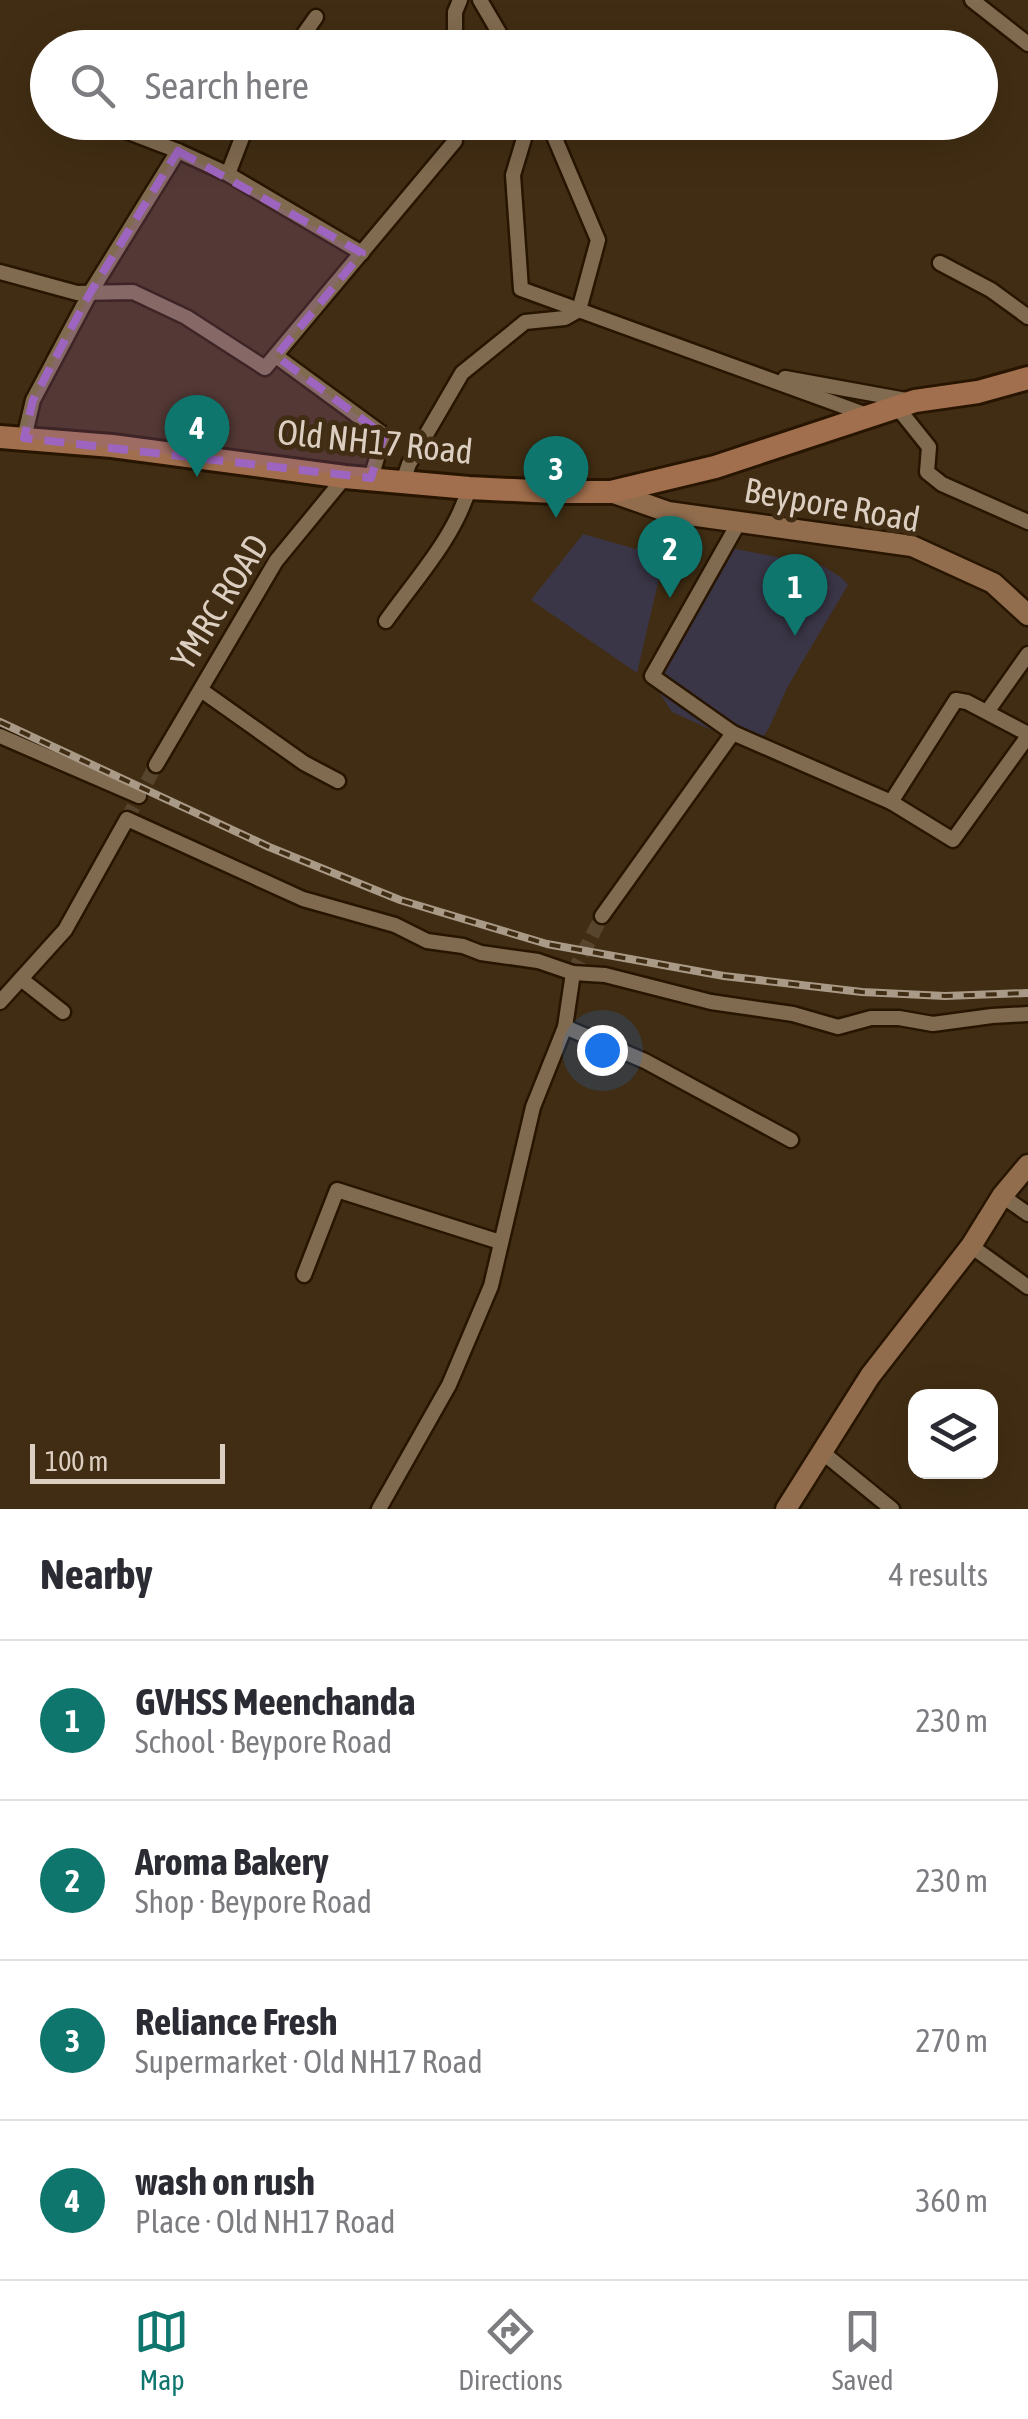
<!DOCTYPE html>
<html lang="en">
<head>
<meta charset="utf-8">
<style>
	body { margin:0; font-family:"Asap Condensed",sans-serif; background:#f2f2f3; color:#2b2b33 }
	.controls { position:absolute; right:30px; bottom:30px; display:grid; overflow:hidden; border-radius:20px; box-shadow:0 10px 40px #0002 }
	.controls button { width:90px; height:90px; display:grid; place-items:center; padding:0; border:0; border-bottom:2px solid #e1e1e2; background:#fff; color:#2b2b33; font:50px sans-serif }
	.scale { position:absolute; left:30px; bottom:25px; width:195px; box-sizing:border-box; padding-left:10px; border:5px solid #dccfc1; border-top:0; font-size:28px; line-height:35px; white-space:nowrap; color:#dccfc1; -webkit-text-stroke:8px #412d13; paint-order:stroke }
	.you { position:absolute; left:602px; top:1050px; width:35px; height:35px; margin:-25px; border:8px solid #fff; border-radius:50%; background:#1a73e8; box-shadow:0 0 0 15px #1a73e833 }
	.badge { display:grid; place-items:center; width:65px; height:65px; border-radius:50%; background:#0f766e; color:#fff; font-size:32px; font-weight:700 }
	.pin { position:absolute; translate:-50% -82px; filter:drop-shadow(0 2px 5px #0008) }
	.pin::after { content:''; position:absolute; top:52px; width:35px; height:30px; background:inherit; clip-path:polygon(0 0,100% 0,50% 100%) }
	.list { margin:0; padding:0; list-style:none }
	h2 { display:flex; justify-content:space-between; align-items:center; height:130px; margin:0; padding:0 40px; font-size:42px }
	h2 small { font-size:32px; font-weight:400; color:#7c7c81 }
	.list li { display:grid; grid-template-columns:65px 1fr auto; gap:30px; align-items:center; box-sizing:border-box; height:160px; padding:0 40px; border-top:2px solid #e1e1e2 }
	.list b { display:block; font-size:38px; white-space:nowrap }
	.list p { margin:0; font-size:32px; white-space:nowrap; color:#7c7c81 }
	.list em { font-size:32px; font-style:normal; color:#7c7c81 }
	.icon { flex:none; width:55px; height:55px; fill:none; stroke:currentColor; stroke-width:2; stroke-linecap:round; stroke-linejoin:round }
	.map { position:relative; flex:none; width:1028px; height:1509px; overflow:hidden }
	.search { position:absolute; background:#fff; box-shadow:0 10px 40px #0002; left:30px; right:30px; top:30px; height:110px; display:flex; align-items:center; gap:25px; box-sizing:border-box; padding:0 35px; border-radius:55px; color:#7c7c81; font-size:38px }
	.sheet { height:770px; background:#fff }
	nav { display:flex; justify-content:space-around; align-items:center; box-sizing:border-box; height:140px; border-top:2px solid #e1e1e2; background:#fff; font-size:28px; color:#7c7c81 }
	nav a { display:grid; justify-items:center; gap:5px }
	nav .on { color:#0f766e }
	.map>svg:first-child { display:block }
	.education { fill:#3b3647 }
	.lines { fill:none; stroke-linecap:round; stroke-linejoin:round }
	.street-tunnel { stroke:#58452d; stroke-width:14; stroke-dasharray:14 7; stroke-linecap:butt }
	.street-casing { stroke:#271500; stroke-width:19 }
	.secondary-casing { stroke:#271500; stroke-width:25 }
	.primary-casing { stroke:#271500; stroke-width:28 }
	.street { stroke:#816b50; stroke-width:14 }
	.secondary { stroke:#916d4e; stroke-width:20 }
	.primary { stroke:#a16f4d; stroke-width:22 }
	.rail-casing { stroke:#a99987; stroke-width:8 }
	.rail { stroke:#412d13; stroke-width:4; stroke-dasharray:11; stroke-linecap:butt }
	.marked { fill:#9d65c0; fill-opacity:0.2; stroke:#9d65c0; stroke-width:8; stroke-dasharray:20 12; stroke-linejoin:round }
	.labels { text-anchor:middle; stroke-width:10; stroke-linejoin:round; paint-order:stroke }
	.street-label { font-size:35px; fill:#dccfc1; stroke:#412d13 }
</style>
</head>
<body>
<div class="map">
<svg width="1028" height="1509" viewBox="0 0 1028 1509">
	<rect width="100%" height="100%" fill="#412d13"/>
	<g class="education">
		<polygon points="583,534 664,557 637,673 531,600"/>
		<polygon points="731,548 823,566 842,578 848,585 788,686 769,728 758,744 740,743 672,712 650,678"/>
	</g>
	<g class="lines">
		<g class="street-tunnel">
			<polyline points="127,819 156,765"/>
			<polyline points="573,973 602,916"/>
		</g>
		<defs>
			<g id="street">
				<polyline points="480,0 508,48"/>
				<polyline points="972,0 1028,44"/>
				<polyline points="294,48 316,17"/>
				<polyline points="455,48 455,12 460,0"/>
				<polyline points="529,122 513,175 521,289 870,416"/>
				<polyline points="110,125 178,151 228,174 362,253"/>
				<polyline points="228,174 248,122"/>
				<polyline points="940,263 991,290 1028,317"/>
				<polyline points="0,272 77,293 133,292 186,317 265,368 455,141 455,122"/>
				<polyline points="276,356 384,435 371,478"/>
				<polyline points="785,378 906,400"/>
				<polyline points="897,407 929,447 927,472 942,484 1028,522"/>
				<polyline points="24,438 33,400 90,293 178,151"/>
				<polyline points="403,481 409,464 462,373 525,322 565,318 579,310 598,240 548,122"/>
				<path d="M386,621C415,580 455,537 469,488"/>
				<polyline points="201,690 304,763 338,781"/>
				<polyline points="987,712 1028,654"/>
				<polyline points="733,733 891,802 953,840 1028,736"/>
				<polyline points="0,736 139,796"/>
				<polyline points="156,765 276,561 345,477"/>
				<polyline points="891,802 956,700 967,702 1028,734"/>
				<polyline points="602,916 733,733 652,676 739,522"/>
				<polyline points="21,979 63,1012"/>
				<polyline points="0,1002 65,930 127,819 303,899 395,925 427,941 463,946 481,953 538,961 573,973 605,975 711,1002 793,1014 838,1027 871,1018 899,1018 933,1024 992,1016 1028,1014"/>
				<polyline points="565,1027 645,1061 791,1140"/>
				<polyline points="1002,1196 1028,1214"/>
				<polyline points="971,1246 1028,1287"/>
				<polyline points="304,1275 337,1190 500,1242"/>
				<polyline points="822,1452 892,1509"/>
				<polyline points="379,1509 449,1385 491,1286 533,1107 565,1027 573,973"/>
			</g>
			<g id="secondary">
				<polyline points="611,492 668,512 912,546 993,583 1028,615"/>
				<polyline points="786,1509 870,1376 971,1246 1002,1196 1028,1165"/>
			</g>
			<polyline id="primary" points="0,437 112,446 345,477 469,488 554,492 611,492 715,467 915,401 978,392 1028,378"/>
		</defs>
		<use href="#street" class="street-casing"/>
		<use href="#secondary" class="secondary-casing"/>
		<use href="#primary" class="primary-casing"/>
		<use href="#street" class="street"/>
		<use href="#secondary" class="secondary"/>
		<use href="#primary" class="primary"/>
		<defs>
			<polyline id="rail" points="0,722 269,847 400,900 547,944 724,976 862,992 945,996 1028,993"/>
		</defs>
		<use href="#rail" class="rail-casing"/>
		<use href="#rail" class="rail"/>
	</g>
	<path class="marked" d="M178,151L362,253L276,356L384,435L371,478L24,438L33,400L90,293Z"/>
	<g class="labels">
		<g class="street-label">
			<text transform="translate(375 442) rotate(6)" y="12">Old NH17 Road</text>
			<text transform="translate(832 505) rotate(10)" y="12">Beypore Road</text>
			<text transform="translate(220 602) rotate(-58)" y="12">YMRC ROAD</text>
		</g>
	</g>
</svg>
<div class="controls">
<button><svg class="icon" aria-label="layers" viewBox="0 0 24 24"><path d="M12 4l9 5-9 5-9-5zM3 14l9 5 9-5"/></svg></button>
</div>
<div class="scale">100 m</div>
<div class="you"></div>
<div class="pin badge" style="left:795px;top:636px">1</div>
<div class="pin badge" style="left:670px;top:598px">2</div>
<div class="pin badge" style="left:556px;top:518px">3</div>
<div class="pin badge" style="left:197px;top:477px">4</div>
<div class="search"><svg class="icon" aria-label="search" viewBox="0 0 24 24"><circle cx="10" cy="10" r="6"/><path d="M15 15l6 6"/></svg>Search here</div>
</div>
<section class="sheet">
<h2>Nearby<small>4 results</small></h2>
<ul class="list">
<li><span class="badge">1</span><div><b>GVHSS Meenchanda</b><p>School · Beypore Road</p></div><em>230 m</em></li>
<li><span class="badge">2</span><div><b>Aroma Bakery</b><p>Shop · Beypore Road</p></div><em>230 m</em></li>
<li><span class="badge">3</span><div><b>Reliance Fresh</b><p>Supermarket · Old NH17 Road</p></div><em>270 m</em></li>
<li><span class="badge">4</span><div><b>wash on rush</b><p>Place · Old NH17 Road</p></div><em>360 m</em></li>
</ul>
</section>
<nav>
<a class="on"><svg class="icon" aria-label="map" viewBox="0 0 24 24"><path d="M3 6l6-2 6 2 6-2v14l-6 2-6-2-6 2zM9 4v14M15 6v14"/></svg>Map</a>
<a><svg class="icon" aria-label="directions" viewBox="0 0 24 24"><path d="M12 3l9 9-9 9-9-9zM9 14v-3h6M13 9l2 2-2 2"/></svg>Directions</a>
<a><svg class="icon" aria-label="saved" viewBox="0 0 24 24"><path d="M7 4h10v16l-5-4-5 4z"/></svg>Saved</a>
</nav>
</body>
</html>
